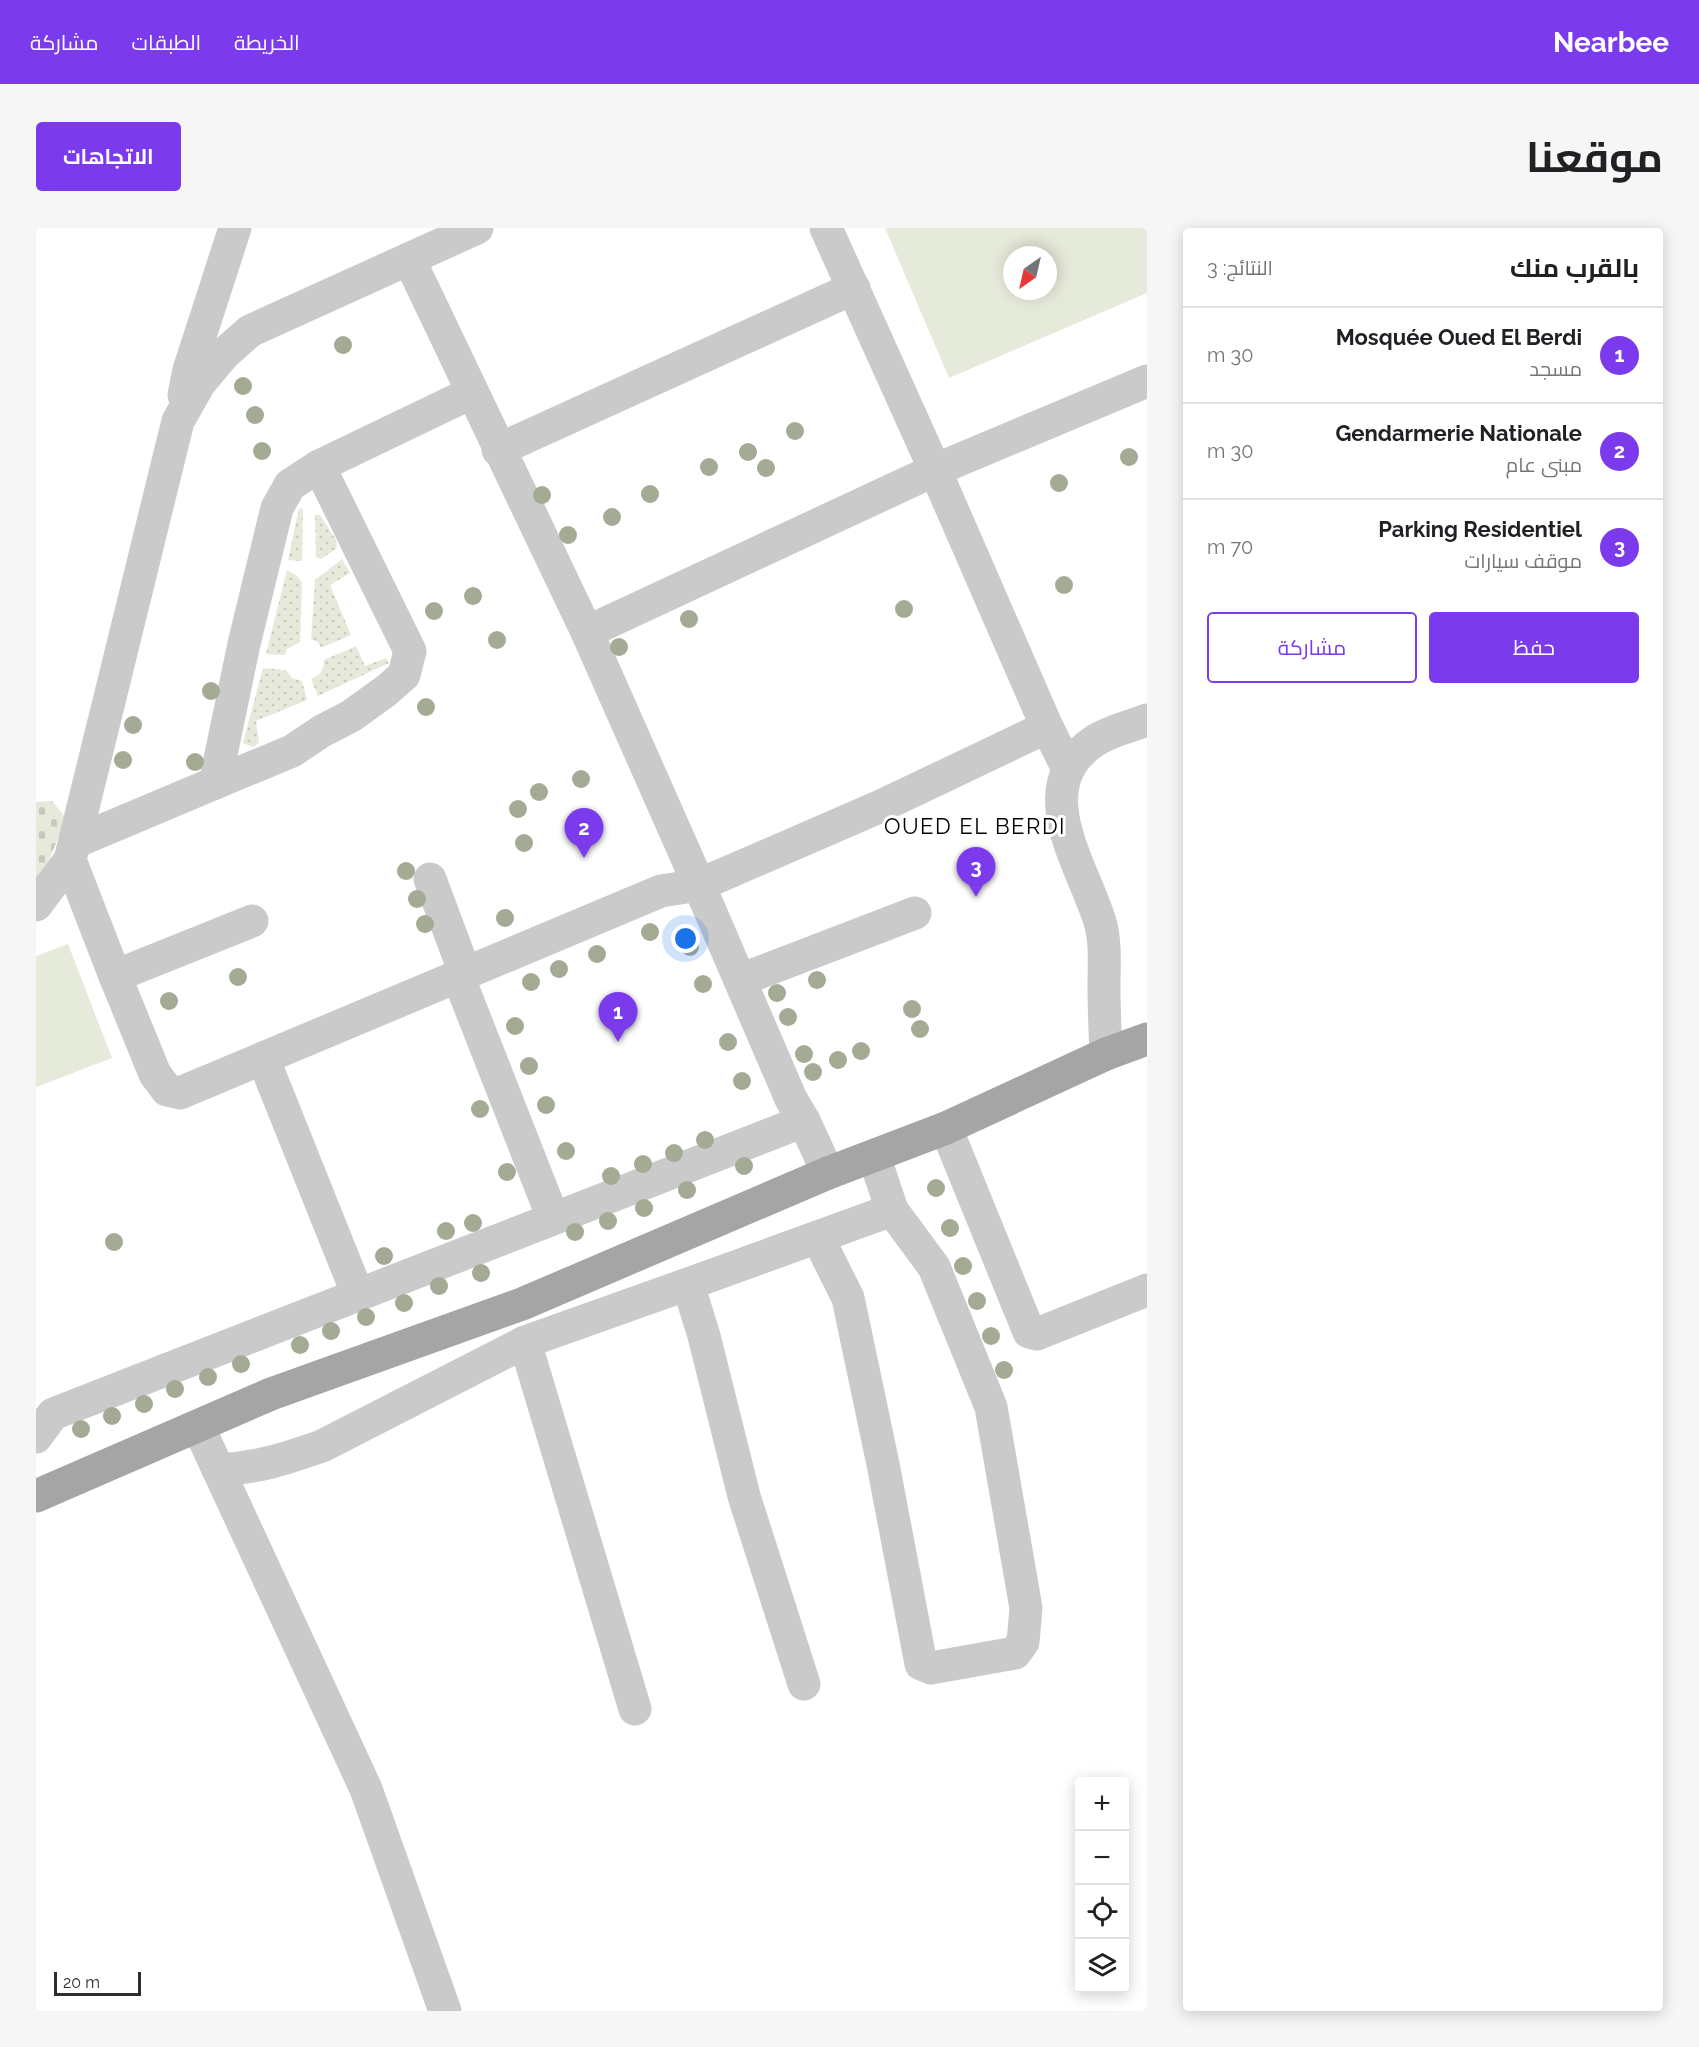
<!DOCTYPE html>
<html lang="ar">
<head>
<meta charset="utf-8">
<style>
	body { margin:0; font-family:Raleway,Cairo,sans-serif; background:#f6f6f6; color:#202124; direction:rtl }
	.controls { position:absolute; right:18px; bottom:18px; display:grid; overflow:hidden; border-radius:6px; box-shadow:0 3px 15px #0003 }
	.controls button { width:54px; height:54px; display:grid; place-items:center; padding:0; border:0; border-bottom:2px solid #e0e0e0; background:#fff; color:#202124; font:30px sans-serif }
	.compass { position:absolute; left:967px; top:18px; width:54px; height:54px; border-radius:50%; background:#fff; box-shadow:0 3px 15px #0003; rotate:214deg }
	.scale { position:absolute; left:18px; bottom:15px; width:87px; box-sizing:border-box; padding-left:6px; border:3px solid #2d2d2d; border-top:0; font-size:16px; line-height:21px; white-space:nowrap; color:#2d2d2d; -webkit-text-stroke:4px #fff; paint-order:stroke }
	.you { position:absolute; left:650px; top:711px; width:21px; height:21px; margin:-15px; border:4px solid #fff; border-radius:50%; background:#1a73e8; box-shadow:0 0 0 9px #1a73e833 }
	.badge { display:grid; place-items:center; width:39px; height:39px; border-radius:50%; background:#7c3aed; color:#fff; font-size:20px; font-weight:700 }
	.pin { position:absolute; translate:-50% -50px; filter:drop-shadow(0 2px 3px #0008) }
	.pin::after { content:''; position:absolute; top:32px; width:21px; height:18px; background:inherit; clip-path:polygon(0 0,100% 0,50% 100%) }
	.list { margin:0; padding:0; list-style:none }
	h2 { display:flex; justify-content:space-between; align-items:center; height:78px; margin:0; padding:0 24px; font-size:26px }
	h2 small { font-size:20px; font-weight:400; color:#757577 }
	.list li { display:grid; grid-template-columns:39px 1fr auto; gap:18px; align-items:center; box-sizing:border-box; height:96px; padding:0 24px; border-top:2px solid #e0e0e0 }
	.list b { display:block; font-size:22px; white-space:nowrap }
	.list p { margin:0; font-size:20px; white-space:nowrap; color:#757577 }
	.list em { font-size:20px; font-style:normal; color:#757577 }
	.actions { display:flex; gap:12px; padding:18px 24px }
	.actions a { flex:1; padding:14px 0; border:2px solid #7c3aed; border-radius:6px; text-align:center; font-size:21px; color:#7c3aed }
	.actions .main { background:#7c3aed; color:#fff }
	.icon { flex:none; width:33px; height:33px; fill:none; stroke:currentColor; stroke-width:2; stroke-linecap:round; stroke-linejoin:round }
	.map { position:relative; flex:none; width:1111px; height:1783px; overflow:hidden; direction:ltr; border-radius:6px }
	header { display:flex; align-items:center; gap:36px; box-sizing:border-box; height:84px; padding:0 30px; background:#7c3aed; color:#fff }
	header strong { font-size:28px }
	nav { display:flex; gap:33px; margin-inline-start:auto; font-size:21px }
	.intro { display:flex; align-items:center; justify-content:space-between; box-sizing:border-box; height:144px; padding:0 36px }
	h1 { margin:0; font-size:42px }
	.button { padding:15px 27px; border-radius:6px; background:#7c3aed; color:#fff; font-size:21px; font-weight:700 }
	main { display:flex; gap:36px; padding:0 36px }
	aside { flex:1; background:#fff; border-radius:6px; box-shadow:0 3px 15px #0003 }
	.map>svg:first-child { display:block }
	.grass { fill:url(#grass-dots) }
	.cemetery { fill:url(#cemetery-stones) }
	.pitch { fill:#e6eada; fill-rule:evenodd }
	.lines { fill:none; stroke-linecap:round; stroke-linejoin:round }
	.minor { stroke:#cacaca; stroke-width:33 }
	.major { stroke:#a5a5a5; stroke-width:33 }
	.tree { fill:#a4ab94 }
	.labels { text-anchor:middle; stroke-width:6; stroke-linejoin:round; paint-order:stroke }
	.quarter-label { font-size:22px; letter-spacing:1.5px; fill:#000; stroke:#fff }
</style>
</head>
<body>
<header>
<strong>Nearbee</strong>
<nav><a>الخريطة</a><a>الطبقات</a><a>مشاركة</a></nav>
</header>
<div class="intro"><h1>موقعنا</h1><a class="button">الاتجاهات</a></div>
<main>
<aside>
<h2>بالقرب منك<small>النتائج: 3</small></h2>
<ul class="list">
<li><span class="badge">1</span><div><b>Mosquée Oued El Berdi</b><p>مسجد</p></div><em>30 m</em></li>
<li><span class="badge">2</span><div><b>Gendarmerie Nationale</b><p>مبنى عام</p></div><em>30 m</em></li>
<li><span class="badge">3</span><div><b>Parking Residentiel</b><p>موقف سيارات</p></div><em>70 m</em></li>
</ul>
<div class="actions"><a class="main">حفظ</a><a>مشاركة</a></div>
</aside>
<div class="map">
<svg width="1111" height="1783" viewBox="0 0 1111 1783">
	<defs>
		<pattern id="grass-dots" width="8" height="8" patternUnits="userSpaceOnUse" patternTransform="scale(1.5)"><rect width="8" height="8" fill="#e6eada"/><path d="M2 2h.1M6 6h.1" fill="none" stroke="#c6c9bb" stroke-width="1.8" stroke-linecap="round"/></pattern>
		<pattern id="cemetery-stones" width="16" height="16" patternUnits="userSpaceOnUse" patternTransform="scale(1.5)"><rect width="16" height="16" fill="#e6eada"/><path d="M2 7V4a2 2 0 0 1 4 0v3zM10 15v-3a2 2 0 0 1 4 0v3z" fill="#c6c9bb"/></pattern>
	</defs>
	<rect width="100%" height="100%" fill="#fff"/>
	<g class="grass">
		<polygon points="263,280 267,281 266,333 252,332"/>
		<polygon points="284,287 300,312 301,320 285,331 280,329 279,287"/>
		<polygon points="306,331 314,345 294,357 315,407 285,420 282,414 275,411 279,352"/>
		<polygon points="251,342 260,347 266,354 264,414 251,421 249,427 230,426"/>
		<path d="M320,418L329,438L350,430L353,435L282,468L275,451C284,447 288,443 288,432Z"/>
		<polygon points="227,440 250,442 256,450 266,453 271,472 220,493 223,515 217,519 207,515"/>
	</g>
	<polygon class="cemetery" points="16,573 30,590 8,645 0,655 0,574"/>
	<g class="pitch">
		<path d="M849,0H1111V65L913,150ZM976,27H1012V63H976Z"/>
		<polygon points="32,716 76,830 0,859 0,728"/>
	</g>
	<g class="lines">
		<g class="minor">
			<polyline points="441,0 214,103 189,125 163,156 142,193 34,632 79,748 119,846 131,862 144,865 625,663 663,657 845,578 1011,499"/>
			<polyline points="790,0 899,242 1011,499 1032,541"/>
			<polyline points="373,31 551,404 663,657 755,871 768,893 792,945"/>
			<polyline points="148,167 153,142 199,0"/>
			<polyline points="462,222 818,60"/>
			<polyline points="551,404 899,242 1111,153"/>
			<polyline points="179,555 256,523 286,503 315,488 351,462 368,447 374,423 283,238"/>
			<polyline points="39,614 179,555 208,416 241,280 254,257 283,238 435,165"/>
			<polyline points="394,651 429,745"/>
			<polyline points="0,677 34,632"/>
			<polyline points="79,748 216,693"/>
			<polyline points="422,748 517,990"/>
			<polyline points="704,752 879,685"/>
			<path d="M1070,826C1069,804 1068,781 1068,758C1068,737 1070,714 1064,694C1047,637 989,558 1060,512C1075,503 1095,498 1111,492"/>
			<polyline points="227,830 322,1067"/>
			<polyline points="910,900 993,1104 1001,1106 1111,1062"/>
			<polyline points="782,1010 812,1070 847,1236 885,1436 895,1440 979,1425 987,1414 990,1380 955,1179 898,1039 856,982"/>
			<polyline points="489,1114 599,1481"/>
			<polyline points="162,1198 330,1561 409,1783"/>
			<polyline points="0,1209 17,1186 768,893"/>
			<path d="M182,1242C221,1240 249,1231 286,1218L489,1114L652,1056"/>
			<polyline points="768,1456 708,1268 668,1108 652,1056 856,982 838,928"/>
		</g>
		<polyline class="major" points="0,1268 235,1166 486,1076 792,945 910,900 1070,826 1111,811"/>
	</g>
	<g class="tree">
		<circle cx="307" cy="117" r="9"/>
		<circle cx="207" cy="158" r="9"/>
		<circle cx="219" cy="187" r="9"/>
		<circle cx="759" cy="203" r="9"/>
		<circle cx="226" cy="223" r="9"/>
		<circle cx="712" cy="224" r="9"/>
		<circle cx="1093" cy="229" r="9"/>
		<circle cx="673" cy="239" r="9"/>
		<circle cx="730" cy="240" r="9"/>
		<circle cx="1023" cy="255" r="9"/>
		<circle cx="614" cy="266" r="9"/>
		<circle cx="506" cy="267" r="9"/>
		<circle cx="576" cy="289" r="9"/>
		<circle cx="532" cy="307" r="9"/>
		<circle cx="1028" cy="357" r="9"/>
		<circle cx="437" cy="368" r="9"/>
		<circle cx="868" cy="381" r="9"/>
		<circle cx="398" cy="383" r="9"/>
		<circle cx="653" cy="391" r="9"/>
		<circle cx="461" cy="412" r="9"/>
		<circle cx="583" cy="419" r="9"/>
		<circle cx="175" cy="463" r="9"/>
		<circle cx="390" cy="479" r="9"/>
		<circle cx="97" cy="497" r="9"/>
		<circle cx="87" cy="532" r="9"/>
		<circle cx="159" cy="534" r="9"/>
		<circle cx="545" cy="551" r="9"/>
		<circle cx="503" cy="564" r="9"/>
		<circle cx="482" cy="581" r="9"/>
		<circle cx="488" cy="615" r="9"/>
		<circle cx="370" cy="643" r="9"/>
		<circle cx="381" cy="671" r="9"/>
		<circle cx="469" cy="690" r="9"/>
		<circle cx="389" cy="696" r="9"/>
		<circle cx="614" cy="704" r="9"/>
		<circle cx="654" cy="719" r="9"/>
		<circle cx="561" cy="726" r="9"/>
		<circle cx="523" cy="741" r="9"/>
		<circle cx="202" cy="749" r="9"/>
		<circle cx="781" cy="752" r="9"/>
		<circle cx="495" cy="754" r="9"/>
		<circle cx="667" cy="756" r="9"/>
		<circle cx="741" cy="765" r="9"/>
		<circle cx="133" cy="773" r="9"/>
		<circle cx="876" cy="781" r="9"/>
		<circle cx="752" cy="789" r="9"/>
		<circle cx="479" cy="798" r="9"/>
		<circle cx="884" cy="801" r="9"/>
		<circle cx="692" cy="814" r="9"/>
		<circle cx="825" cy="823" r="9"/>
		<circle cx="768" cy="826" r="9"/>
		<circle cx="802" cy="832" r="9"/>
		<circle cx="493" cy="838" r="9"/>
		<circle cx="777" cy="844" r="9"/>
		<circle cx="706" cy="853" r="9"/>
		<circle cx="510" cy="877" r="9"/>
		<circle cx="444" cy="881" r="9"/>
		<circle cx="669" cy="912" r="9"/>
		<circle cx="530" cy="923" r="9"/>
		<circle cx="638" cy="925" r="9"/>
		<circle cx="607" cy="936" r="9"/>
		<circle cx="708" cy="938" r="9"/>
		<circle cx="471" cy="944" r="9"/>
		<circle cx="575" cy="948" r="9"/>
		<circle cx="900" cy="960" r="9"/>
		<circle cx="651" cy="962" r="9"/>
		<circle cx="608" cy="980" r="9"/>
		<circle cx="572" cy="993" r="9"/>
		<circle cx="437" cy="995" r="9"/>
		<circle cx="914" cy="1000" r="9"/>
		<circle cx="410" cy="1003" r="9"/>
		<circle cx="539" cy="1004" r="9"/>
		<circle cx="78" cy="1014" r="9"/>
		<circle cx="348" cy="1028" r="9"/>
		<circle cx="927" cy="1038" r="9"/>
		<circle cx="445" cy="1045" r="9"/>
		<circle cx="403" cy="1058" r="9"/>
		<circle cx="941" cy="1073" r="9"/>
		<circle cx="368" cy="1075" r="9"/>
		<circle cx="330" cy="1089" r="9"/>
		<circle cx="295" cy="1103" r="9"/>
		<circle cx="955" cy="1108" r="9"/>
		<circle cx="264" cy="1117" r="9"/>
		<circle cx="205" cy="1136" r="9"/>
		<circle cx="968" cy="1142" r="9"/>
		<circle cx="172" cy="1149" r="9"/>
		<circle cx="139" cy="1161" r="9"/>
		<circle cx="108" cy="1176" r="9"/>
		<circle cx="76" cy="1188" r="9"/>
		<circle cx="45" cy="1201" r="9"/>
	</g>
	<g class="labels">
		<g class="quarter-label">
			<text x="939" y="606">OUED EL BERDI</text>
		</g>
	</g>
</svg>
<div class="controls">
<button>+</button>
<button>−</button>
<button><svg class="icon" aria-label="locate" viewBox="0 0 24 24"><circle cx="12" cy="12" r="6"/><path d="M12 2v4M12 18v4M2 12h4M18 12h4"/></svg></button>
<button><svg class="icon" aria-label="layers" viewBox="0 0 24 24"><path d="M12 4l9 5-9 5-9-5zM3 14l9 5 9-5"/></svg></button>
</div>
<svg class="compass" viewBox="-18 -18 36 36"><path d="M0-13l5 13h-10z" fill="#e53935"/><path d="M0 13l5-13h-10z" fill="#757577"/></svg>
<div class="scale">20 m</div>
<div class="you"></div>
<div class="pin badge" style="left:582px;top:814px">1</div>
<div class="pin badge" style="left:548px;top:630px">2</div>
<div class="pin badge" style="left:940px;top:669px">3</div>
</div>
</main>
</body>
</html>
